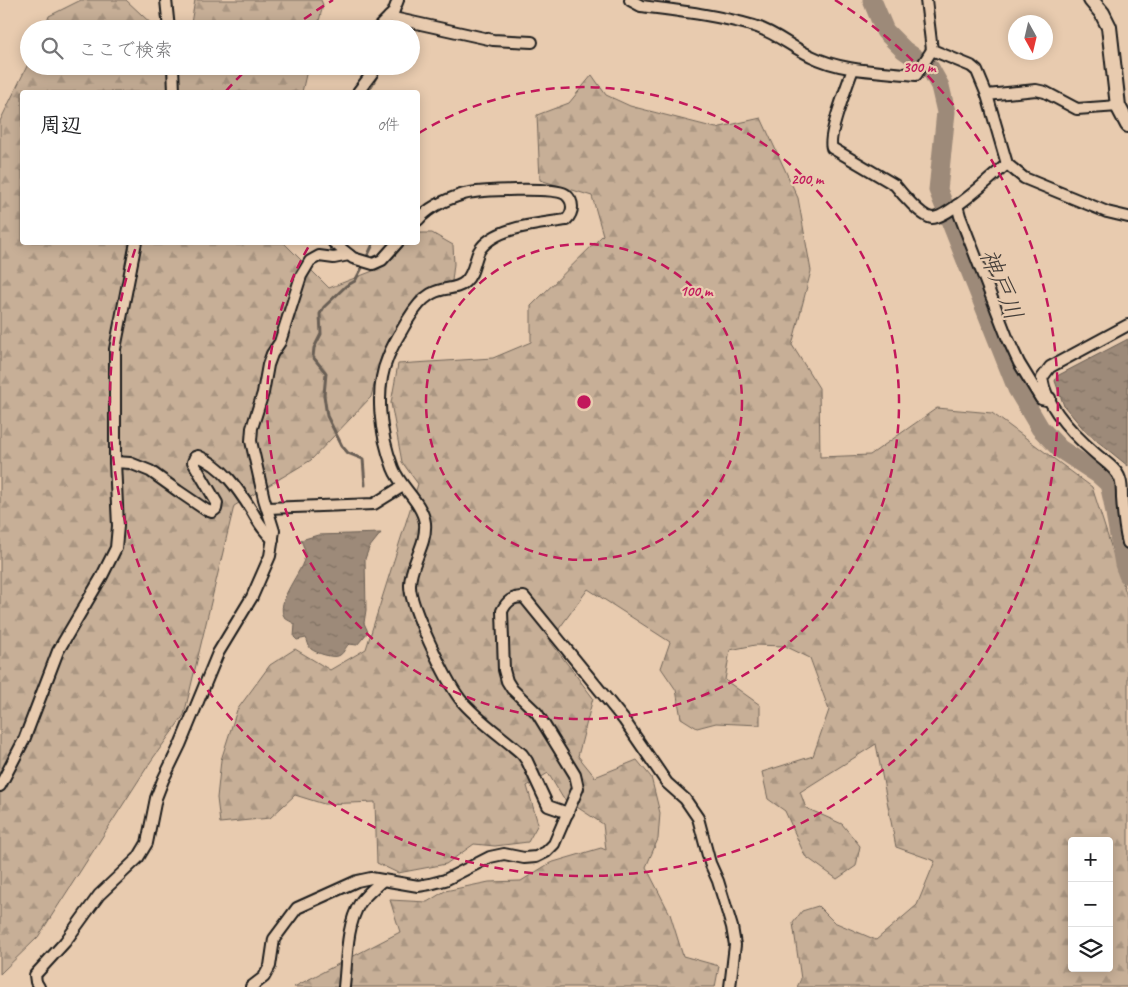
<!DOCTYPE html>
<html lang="ja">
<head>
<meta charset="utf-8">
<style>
	body { margin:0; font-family:Caveat,"Klee One",sans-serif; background:#f6f6f6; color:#202124 }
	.controls { position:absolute; right:15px; bottom:15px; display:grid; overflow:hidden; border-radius:5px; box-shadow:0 2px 12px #0003 }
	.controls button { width:45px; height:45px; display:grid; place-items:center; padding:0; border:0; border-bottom:1px solid #e0e0e0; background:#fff; color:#202124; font:25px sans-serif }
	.compass { position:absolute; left:1008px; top:15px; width:45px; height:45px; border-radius:50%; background:#fff; box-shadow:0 2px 12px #0003; rotate:172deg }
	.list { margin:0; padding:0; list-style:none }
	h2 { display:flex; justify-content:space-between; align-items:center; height:65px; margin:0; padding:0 20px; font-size:21px }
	h2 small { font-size:16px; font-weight:400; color:#757577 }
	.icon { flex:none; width:28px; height:28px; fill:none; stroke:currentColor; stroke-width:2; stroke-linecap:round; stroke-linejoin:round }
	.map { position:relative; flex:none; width:1128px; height:987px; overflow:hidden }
	.search { position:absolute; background:#fff; box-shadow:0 2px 12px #0003; left:20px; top:20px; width:400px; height:55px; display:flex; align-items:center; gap:12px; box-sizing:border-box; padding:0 18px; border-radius:28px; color:#757577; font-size:19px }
	.panel { position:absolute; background:#fff; box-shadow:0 2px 12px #0003; left:20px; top:90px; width:400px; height:155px; border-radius:5px }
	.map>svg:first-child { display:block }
	.forest { fill:url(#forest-firs); stroke:#72665a; fill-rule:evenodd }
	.water { fill:url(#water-ripples); stroke:#695e54 }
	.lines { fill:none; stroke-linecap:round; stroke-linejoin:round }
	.stream { stroke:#695e54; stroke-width:3 }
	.river { stroke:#9d8a79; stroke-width:19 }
	.minor-casing { stroke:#1c1c1c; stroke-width:14 }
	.secondary-casing { stroke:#1c1c1c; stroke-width:18 }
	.minor { stroke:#e8cbaf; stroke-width:10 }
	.secondary { stroke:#e8cbaf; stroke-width:14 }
	.ring { fill:none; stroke:#c2185b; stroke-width:2.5; stroke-dasharray:9 6 }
	.labels { text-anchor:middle; stroke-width:4.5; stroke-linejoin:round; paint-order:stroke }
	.water-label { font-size:25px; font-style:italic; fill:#433d38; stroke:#e8cbaf }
	.centre { fill:#c2185b; stroke:#e8cbaf; stroke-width:2.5 }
	.ring-label { font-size:15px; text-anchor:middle; font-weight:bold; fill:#c2185b; stroke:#e8cbaf; stroke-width:4.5; stroke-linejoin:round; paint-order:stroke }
</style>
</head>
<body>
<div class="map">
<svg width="1128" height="987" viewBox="0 0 1128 987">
	<defs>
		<pattern id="forest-firs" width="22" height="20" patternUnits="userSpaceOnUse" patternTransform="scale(1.25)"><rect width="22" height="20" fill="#c7af97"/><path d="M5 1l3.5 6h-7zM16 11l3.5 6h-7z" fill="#aa9682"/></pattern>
		<pattern id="water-ripples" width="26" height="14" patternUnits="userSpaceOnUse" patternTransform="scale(1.25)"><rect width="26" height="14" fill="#9d8a79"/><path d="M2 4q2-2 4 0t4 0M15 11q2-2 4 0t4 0" fill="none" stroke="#7f7062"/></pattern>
	</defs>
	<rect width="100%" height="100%" fill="#e8cbaf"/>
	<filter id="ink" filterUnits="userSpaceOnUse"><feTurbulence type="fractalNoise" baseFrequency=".02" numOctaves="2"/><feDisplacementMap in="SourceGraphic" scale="10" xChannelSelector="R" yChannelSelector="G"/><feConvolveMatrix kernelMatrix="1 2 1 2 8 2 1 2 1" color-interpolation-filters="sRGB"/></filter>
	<g filter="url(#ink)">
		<g class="forest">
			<polygon points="81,0 126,0 157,29 44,29 49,16"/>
			<polygon points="195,0 321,0 323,5 317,29 190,29"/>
			<polygon points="29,62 29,66 308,66 302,92 22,92 22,242 284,243 329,288 378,269 393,258 406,243 418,242 418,233 432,233 453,245 454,264 452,281 418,294 381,357 371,397 311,460 234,506 184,715 151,761 38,937 0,974 0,121"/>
			<path d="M592,75L606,95L630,106L716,128L761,118L798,198L811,271L792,345L819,388L820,457L870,455L937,408L992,413L1092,487L1128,599V987H797L801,979L793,923L802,911L818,906L834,922L876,940L917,905L935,861L896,847L876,744L800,792L806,808L842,824L860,846L856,866L837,879L805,856L785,811L768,799L762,772L813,756L829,710L810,658L785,646L755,645L730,650L725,680L760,705V725L716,723L697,728L681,718L676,690L661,668L670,642L588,589L550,641L593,698L578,756L595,777L637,760L651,777L660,813L658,839L646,867L670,914L683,956L719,966L715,987H294L400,932L390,900L427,902L445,891L489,882L521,881L550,863L601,848L606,850L603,824L563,798L548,773L527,786L538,824L528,842L495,846L474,844L446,864L398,873L377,863L375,802L324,804L295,795L270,818L220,823L217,798L221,760L237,710L270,665L295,649L330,670L366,649L418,484L402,462L391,403L398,364L493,358L531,342V306L603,235L592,196L540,180L537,115L569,103ZM1072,841H1109V968H1072Z"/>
		</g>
		<g class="water">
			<polygon points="1128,339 1128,466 1086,432 1064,406 1055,381 1057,376"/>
			<path d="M381,533L369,548L365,559L366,610L364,623L368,632L357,645L349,644C345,647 344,654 338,656C332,658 316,653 311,649C308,646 308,641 306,638L297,640L294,637L295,624C292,622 287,620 285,618C273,602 304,571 305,555C305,550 303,545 301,540L318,535Z"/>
		</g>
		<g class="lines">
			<g class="stream">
				<polyline points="368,92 380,70"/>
				<polyline points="366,259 374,242"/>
				<polyline points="364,264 355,281 346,286 324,307 320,314 321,334 314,348 313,357 326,373 324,395 327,416 342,446 348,453 363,459 365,485"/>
			</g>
			<polyline class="river" points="872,0 885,31 904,50 930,68 940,86 946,112 938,190 1017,389 1040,428 1060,449 1098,474 1109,484 1113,502 1124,564 1128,575"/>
			<defs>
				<g id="minor">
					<polyline points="166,0 169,29"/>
					<path d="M630,0L641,6C679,11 717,15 754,26C775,32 791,47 811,56C843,72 881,71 916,75L932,50"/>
					<polyline points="926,0 932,50 971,66 977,71 987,95 1007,164 1024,178 1107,212 1128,217"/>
					<polyline points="389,17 493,40 532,42"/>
					<polyline points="377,29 393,13 398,0"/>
					<polyline points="173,66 174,92"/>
					<path d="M853,69C848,83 827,137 832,148L895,185C902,194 922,217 932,218C948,218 993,176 1007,164"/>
					<polyline points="358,92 373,72 374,66"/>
					<polyline points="987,95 1036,90 1045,92 1077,109 1118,106"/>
					<polyline points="957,205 960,216 1007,337 1019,363 1041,399 1046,400 1050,398"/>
					<path d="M418,220C429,207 447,199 464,194C479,190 553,187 565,194C569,197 572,202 572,207C572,213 570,216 566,220C541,224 494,226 479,251C474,261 474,274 465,282C457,290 443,287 433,293C430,294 427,297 424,299C415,307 408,319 402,330C397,338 392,347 388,357C374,390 380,434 393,468C400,487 422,502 425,523C427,545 410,564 410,585C409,605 447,682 460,699C476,719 503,737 522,754L527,761L548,806L568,813"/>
					<polyline points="333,242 353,258 373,264 382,260 398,242"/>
					<path d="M1128,325L1050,367L1042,378C1046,408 1075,436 1096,454C1104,461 1117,469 1120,479C1122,484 1122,492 1122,498C1123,513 1124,528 1128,543"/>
					<path d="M115,462L130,463L150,471L178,491L206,510L212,512L216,509L217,503L193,462L195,457L198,456C223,466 238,489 252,511C258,521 263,531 273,539"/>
					<polyline points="267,508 374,504 403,486"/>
					<polyline points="0,786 24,740 58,651 101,578 116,548 118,526 115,462 115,349 136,242"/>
					<polyline points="39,987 36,982 35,975 65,942 99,895 138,858 147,843 156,798 163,780 180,745 218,653 252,597 270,556 274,531 264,499 251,441 252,428 263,393 268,365 272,354 280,342 301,276 310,261 319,256 334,258 349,255"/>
					<path d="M251,987L264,977L270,966L274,939L297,908L357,881L371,878L418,886L430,884L445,880L490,857L504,854L524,858L536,857L546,852L554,844L578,788L575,775L537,713L512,689L507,681L504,670L502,611C507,601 512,597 524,597L624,720L667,783L685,799L698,818L710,863L718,881L732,927L735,945L730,987"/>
					<path d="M344,987C347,961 346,925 360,903C366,894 374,888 382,881"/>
				</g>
				<polyline id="secondary" points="1091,0 1102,13 1109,27 1118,106 1128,125"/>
			</defs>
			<use href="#minor" class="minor-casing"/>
			<use href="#secondary" class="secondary-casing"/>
			<use href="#minor" class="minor"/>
			<use href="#secondary" class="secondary"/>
		</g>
	</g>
	<g class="ring">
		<circle cx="584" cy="402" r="158"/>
		<path d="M419 133A316 316 0 1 1 310 244"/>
		<path d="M226 91A474 474 0 0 1 249 67M292 28A474 474 0 0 1 333 0M835 0A474 474 0 1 1 137 244"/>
	</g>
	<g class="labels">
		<g class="water-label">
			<text transform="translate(1002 284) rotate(68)" y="9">神戸川</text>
		</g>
	</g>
	<circle cx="584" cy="402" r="8" class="centre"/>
	<g class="ring-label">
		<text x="919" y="72">300 m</text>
		<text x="807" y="184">200 m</text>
		<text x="696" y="296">100 m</text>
	</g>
</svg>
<div class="controls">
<button>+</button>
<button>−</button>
<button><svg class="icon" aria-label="layers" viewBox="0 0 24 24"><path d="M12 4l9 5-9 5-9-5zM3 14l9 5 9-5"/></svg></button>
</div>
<svg class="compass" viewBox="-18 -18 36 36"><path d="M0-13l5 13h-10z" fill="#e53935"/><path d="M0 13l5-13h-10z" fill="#757577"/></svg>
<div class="search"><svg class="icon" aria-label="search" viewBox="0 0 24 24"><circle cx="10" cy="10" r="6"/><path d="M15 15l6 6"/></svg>ここで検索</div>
<section class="panel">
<h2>周辺<small>0件</small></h2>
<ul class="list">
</ul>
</section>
</div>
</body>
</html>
